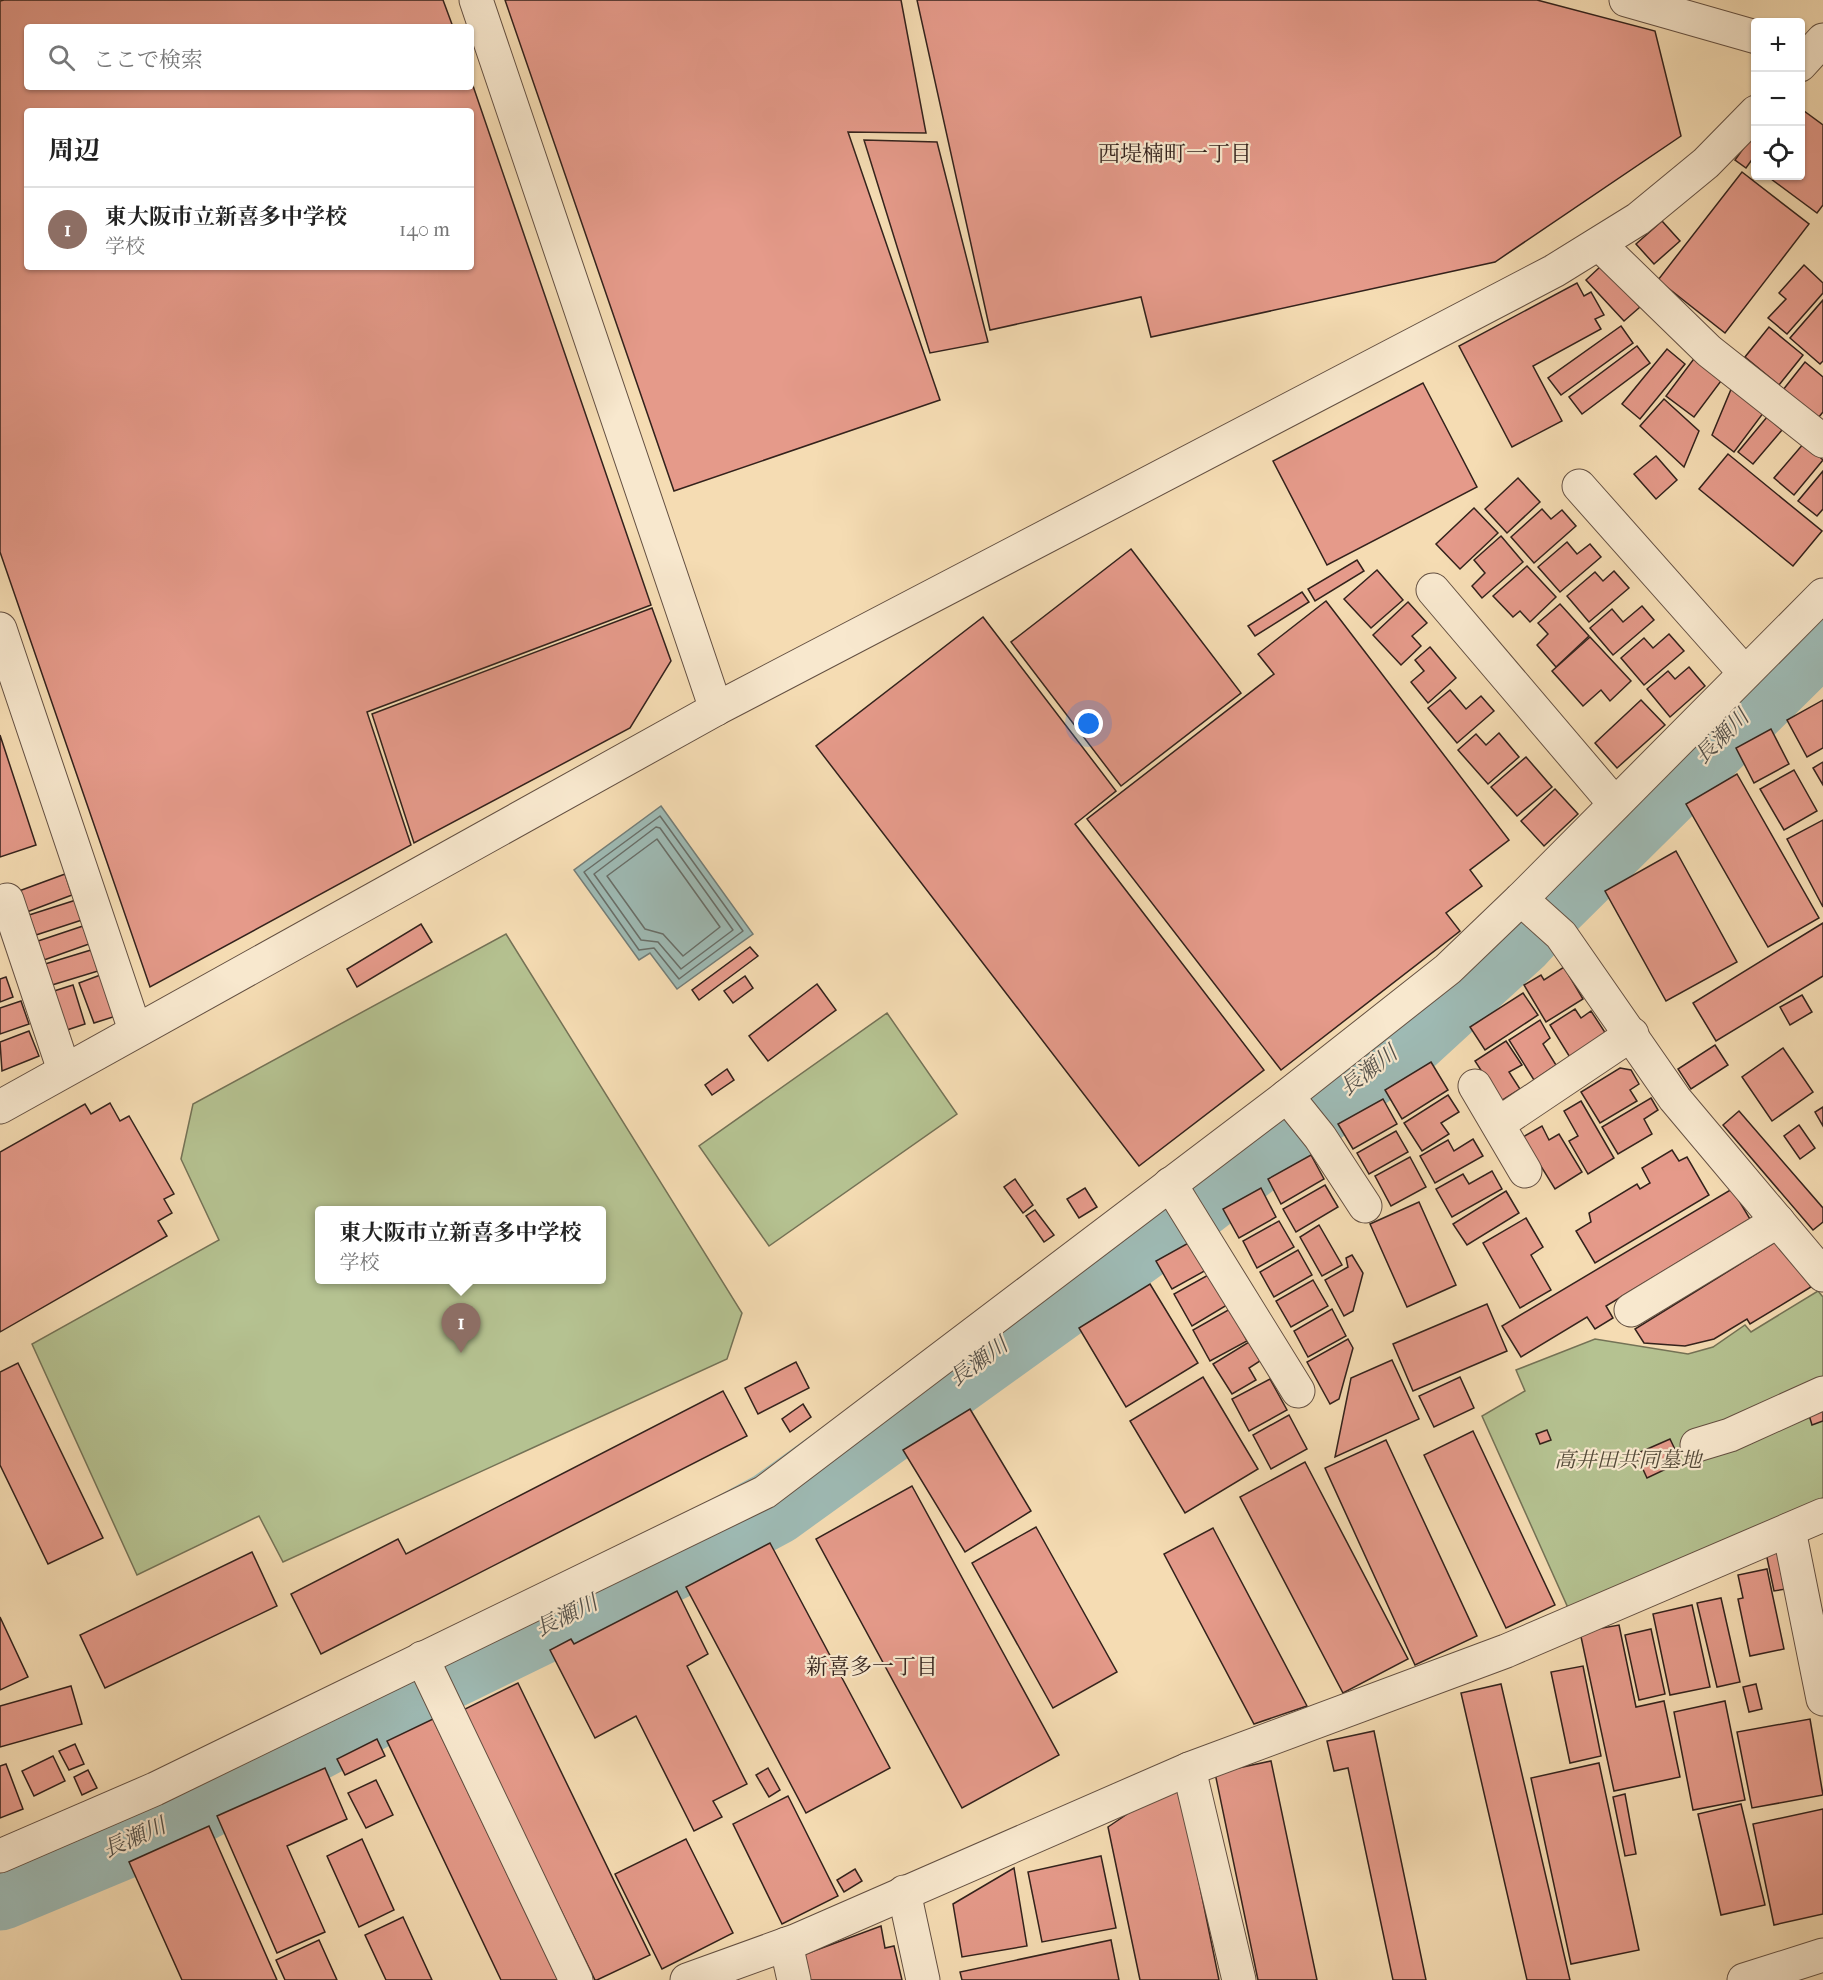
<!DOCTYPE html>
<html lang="ja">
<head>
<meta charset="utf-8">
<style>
	body { margin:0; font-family:"IM FELL French Canon","Noto Serif JP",serif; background:#f6f6f6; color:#222 }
	.controls { position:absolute; right:18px; top:18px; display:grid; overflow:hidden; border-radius:6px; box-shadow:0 2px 4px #0004 }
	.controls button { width:54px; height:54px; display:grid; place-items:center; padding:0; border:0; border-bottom:2px solid #e0e0e0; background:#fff; color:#222; font:30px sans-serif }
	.you { position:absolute; left:1089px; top:724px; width:21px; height:21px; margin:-15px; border:4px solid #fff; border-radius:50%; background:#1a73e8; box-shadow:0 0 0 9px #1a73e833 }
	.badge { display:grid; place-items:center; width:39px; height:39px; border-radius:50%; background:#0f766e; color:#fff; font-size:20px; font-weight:700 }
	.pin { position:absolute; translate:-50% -50px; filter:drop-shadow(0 2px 3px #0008) }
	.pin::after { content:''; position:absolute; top:32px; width:21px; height:18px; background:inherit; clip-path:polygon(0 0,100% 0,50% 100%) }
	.popup { position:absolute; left:315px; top:1206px; width:291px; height:78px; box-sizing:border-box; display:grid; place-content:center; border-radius:6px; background:#fff; filter:drop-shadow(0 2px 4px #0005); font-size:20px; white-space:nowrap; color:#767676 }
	.popup b { font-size:22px; color:#222 }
	.popup::after { content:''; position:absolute; left:50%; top:100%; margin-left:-12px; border:12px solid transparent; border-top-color:#fff }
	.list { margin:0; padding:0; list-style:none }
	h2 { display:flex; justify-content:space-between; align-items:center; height:78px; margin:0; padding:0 24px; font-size:26px }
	h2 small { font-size:20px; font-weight:400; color:#767676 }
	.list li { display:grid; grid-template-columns:39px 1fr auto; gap:18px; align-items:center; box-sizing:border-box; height:84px; padding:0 24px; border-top:2px solid #e0e0e0 }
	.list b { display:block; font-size:22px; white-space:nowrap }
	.list p { margin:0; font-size:20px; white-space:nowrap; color:#767676 }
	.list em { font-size:20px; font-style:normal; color:#767676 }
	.icon { flex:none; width:33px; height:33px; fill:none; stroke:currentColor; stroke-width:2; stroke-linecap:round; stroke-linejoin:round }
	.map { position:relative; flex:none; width:1823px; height:1980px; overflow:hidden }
	.search { position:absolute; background:#fff; box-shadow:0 2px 4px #0004; left:24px; top:24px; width:450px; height:66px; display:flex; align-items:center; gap:15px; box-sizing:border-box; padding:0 21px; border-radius:6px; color:#767676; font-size:22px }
	.panel { position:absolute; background:#fff; box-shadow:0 2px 4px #0004; left:24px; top:108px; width:450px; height:162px; border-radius:6px }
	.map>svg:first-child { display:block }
	.green { fill:#b5c291; stroke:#747256; stroke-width:1.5; fill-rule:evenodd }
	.water { fill:#9ebab4; stroke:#737d77; stroke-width:1.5 }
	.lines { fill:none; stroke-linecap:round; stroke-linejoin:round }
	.shore { stroke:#686e68; stroke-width:1.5 }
	.river { stroke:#9ebab4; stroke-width:75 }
	.building { fill:#e59a8a; stroke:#33221c; stroke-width:1.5; fill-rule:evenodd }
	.minor-casing { stroke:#645042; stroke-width:35 }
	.minor { stroke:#f8e8ce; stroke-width:33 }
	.labels { text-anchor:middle; stroke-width:4.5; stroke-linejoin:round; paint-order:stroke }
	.park-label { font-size:21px; font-style:italic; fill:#544a39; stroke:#f8e8ce }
	.neighbourhood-label { font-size:22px; fill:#33221c; stroke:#f8e8ce }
	.water-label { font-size:22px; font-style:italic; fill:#53504a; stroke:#f8e8ce }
</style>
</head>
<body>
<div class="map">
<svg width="1823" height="1980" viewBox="0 0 1823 1980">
	<rect width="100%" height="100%" fill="#f5dcb3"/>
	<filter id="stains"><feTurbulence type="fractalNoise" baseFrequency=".00333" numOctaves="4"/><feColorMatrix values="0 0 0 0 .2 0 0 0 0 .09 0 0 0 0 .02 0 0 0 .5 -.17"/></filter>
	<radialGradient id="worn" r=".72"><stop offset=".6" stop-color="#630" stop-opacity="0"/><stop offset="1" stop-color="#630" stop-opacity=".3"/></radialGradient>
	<g class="green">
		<path d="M506,934L742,1313L727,1359L283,1562L259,1516L137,1575L32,1344L219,1240L181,1159L193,1104ZM320,1210H602V1280H320Z"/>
		<polygon points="887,1013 957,1114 769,1246 699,1146"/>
		<polygon points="1818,1291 1823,1297 1823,1498 1615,1592 1569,1610 1482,1416 1525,1391 1516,1370 1595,1339 1688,1354 1713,1347 1745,1325 1751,1332"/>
	</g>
	<polygon class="water" points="661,806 753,934 677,989 650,953 639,960 574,870"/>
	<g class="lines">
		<g class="shore">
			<polygon points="660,816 743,931 679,979 654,948 639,950 584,872"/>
			<polygon points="656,827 660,828 733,930 681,969 658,942 641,940 594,874"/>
			<polygon points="657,839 720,927 683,956 663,934 645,929 607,876"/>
		</g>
		<polyline class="river" points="0,1893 156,1828 448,1672 676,1561 774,1508 1171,1222 1412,1036 1519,938 1553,901 1823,634"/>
	</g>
	<g class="building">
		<path d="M4,0H443L453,27H27V87H471V80L651,605L367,712L411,845L150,987L0,552V1ZM27,111H471V267H27Z"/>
		<polygon points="505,0 901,0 926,133 848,132 940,400 674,491"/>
		<polygon points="917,0 1537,0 1655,31 1681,136 1495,262 1151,337 1141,297 990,330"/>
		<polygon points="1800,108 1823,125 1823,205 1817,213 1767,176 1800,176"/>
		<polygon points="1750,139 1756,143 1756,154 1746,168 1735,160"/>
		<polygon points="864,140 937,142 988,342 930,353"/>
		<polygon points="1742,172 1809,224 1725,333 1658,280"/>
		<polygon points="1662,221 1680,241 1654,264 1636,244"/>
		<polygon points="1804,265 1823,283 1823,293 1787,334 1768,318 1786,299 1779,293"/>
		<polygon points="1601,266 1640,307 1624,321 1586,280"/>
		<polygon points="1577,283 1584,296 1591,292 1604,315 1595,319 1601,329 1533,366 1562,421 1512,447 1459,346"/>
		<polygon points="1823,300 1823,361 1820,364 1790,338"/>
		<polygon points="1621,326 1633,343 1561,395 1548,378"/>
		<polygon points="1769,327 1803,355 1779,385 1745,357"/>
		<polygon points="1637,346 1650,363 1582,414 1569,397"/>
		<polygon points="1667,349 1685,364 1640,419 1622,404"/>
		<polygon points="1696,356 1724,377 1694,417 1666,396"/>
		<polygon points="1805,362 1823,377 1823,412 1818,418 1783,390"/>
		<polygon points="1423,383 1477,487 1327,565 1273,461"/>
		<polygon points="1732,387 1764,412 1734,452 1712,435"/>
		<polygon points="1664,399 1699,431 1684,467 1640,426"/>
		<polygon points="1767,417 1782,430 1753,464 1738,452"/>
		<polygon points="1804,443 1823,460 1794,495 1774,478"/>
		<polygon points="1728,454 1822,531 1793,566 1699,489"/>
		<polygon points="1656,456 1677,480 1656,499 1634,474"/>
		<polygon points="1823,471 1823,509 1817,516 1798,501"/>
		<polygon points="1518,478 1540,502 1507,533 1485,509"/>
		<polygon points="1474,508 1498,533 1460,569 1436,544"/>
		<polygon points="1542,509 1551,519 1562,510 1576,526 1534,563 1511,537"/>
		<polygon points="1501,536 1523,562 1482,598 1472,586 1485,573 1474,560"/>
		<polygon points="1567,542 1577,554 1590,544 1601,557 1560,592 1538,567"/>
		<polygon points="1131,549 1241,693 1121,786 1011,642"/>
		<polygon points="1357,560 1364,571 1315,601 1308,589"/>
		<polygon points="1527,566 1556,597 1530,622 1520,611 1513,617 1493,596"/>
		<polygon points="1377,570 1403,600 1371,628 1344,599"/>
		<polygon points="1614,571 1629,588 1589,622 1567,596 1595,572 1603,581"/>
		<polygon points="1302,592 1309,602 1255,636 1248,626"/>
		<polygon points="1326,601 1509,840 1470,870 1482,886 1446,913 1460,931 1281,1070 1087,819 1274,674 1258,654"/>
		<polygon points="1408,602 1427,623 1412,636 1421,646 1401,665 1373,635"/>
		<polygon points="1560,604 1589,636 1556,667 1537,645 1548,634 1538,623"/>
		<polygon points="1642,606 1654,620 1613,655 1590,628 1612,609 1623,622"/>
		<polygon points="652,608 671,661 630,728 414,843 372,714"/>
		<polygon points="983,617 1116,791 1075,824 1264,1070 1139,1166 816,746"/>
		<polygon points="1669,634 1684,651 1644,685 1621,658 1644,638 1653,648"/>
		<polygon points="1590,637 1631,681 1610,701 1601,690 1583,706 1552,671"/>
		<polygon points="1430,647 1456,678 1428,703 1411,682 1424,671 1415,660"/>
		<polygon points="1689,667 1705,686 1670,717 1647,689 1668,671 1675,679"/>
		<polygon points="1450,690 1466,709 1481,696 1494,711 1457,743 1428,708"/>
		<polygon points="1641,700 1665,725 1617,768 1595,743"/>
		<polygon points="1823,700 1823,748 1807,757 1787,720"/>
		<polygon points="1771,729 1789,764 1754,783 1736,748"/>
		<polygon points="1499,733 1519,757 1488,784 1458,750 1476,734 1486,745"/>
		<polygon points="0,735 36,845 0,857"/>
		<polygon points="1526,757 1552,787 1517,816 1491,787"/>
		<polygon points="1823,762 1823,785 1813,768"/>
		<polygon points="1794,770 1817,811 1784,830 1760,789"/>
		<polygon points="1737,774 1819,918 1768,947 1686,804"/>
		<polygon points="1555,789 1578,814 1544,846 1521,821"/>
		<polygon points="1823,820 1823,907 1787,839"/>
		<polygon points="1676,851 1737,962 1666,1001 1605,891"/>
		<polygon points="65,874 72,895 27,912 19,891"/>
		<polygon points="76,900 82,920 36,935 29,915"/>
		<polygon points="1823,923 1823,976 1716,1041 1693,1003"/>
		<polygon points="421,924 432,942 357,987 347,969"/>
		<polygon points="83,926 89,944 44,960 38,941"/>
		<polygon points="750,947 758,956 699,1000 692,990"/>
		<polygon points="91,950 98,971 52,985 45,964"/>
		<polygon points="1564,967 1583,999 1546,1022 1524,985 1541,975 1544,980"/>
		<polygon points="103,974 113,1005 113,1017 94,1023 79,983"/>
		<polygon points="745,976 753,988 733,1003 724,991"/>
		<polygon points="6,977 13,997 0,1002 0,979"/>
		<polygon points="817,984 836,1010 768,1061 749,1036"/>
		<polygon points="73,985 85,1024 67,1030 54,991"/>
		<polygon points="1523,993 1538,1015 1485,1050 1470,1027"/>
		<polygon points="1802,995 1812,1012 1790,1025 1780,1007"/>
		<polygon points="21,1001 29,1024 0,1034 0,1008"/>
		<polygon points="1575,1009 1581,1018 1591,1011 1608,1037 1571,1059 1550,1025"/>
		<polygon points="1540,1020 1550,1038 1543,1044 1556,1065 1534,1080 1509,1040"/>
		<polygon points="29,1031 39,1056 2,1071 0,1042"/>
		<polygon points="1506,1041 1522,1065 1509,1072 1520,1089 1501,1101 1475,1061"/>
		<polygon points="1715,1045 1728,1065 1691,1089 1678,1069"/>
		<polygon points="1783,1048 1813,1092 1772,1121 1742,1077"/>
		<polygon points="1431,1062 1448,1090 1402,1119 1385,1090"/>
		<polygon points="1620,1068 1631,1070 1639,1084 1630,1090 1637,1101 1600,1123 1581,1092"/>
		<polygon points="727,1069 734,1080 712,1095 705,1085"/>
		<polygon points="1448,1095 1459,1112 1441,1123 1449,1134 1422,1151 1404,1123"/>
		<polygon points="1651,1098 1658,1110 1644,1119 1652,1134 1618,1154 1602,1127"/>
		<polygon points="1383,1099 1397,1124 1353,1149 1338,1124"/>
		<polygon points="1581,1101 1614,1158 1588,1174 1569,1141 1578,1136 1564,1111"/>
		<polygon points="110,1103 120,1121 129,1116 174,1194 164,1199 172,1213 158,1221 167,1236 0,1332 0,1152 85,1104 91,1114"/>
		<polygon points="1823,1107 1823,1126 1815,1112"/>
		<polygon points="1739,1111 1823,1208 1823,1222 1813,1230 1723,1125"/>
		<polygon points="1799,1125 1815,1148 1800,1159 1784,1136"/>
		<polygon points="1542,1126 1549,1140 1559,1134 1582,1172 1555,1189 1523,1137"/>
		<polygon points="1396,1131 1408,1152 1369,1174 1357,1153"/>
		<polygon points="1473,1139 1483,1156 1435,1183 1420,1156 1448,1140 1454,1151"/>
		<polygon points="1672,1150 1679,1161 1687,1157 1709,1195 1595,1263 1576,1231 1591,1222 1589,1213 1637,1184 1640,1189 1650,1183 1642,1168"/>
		<polygon points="1311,1155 1324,1179 1281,1204 1268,1179"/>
		<polygon points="1410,1157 1426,1187 1391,1206 1375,1176"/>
		<polygon points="1492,1171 1502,1189 1452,1217 1436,1189 1463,1174 1469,1184"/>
		<polygon points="1015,1179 1033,1205 1023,1213 1004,1187"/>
		<polygon points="1325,1185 1338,1207 1296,1232 1283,1209"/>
		<polygon points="1085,1188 1097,1207 1079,1218 1067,1199"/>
		<polygon points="1261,1188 1276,1217 1239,1238 1223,1209"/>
		<polygon points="1732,1189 1750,1219 1606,1306 1613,1318 1595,1329 1587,1317 1521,1357 1502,1326"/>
		<polygon points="1506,1191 1519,1213 1467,1245 1453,1224"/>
		<polygon points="1419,1202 1456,1285 1407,1307 1370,1224"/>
		<polygon points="1035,1210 1054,1235 1044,1242 1026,1216"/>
		<polygon points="1526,1218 1543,1247 1531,1255 1551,1290 1520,1308 1483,1243"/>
		<polygon points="1279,1221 1294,1247 1257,1268 1243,1241"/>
		<polygon points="1319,1225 1342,1265 1322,1276 1300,1237"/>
		<polygon points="1782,1238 1811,1287 1750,1324 1747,1319 1714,1339 1685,1346 1644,1343 1635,1329"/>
		<polygon points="1192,1241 1208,1269 1172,1289 1156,1261"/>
		<polygon points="1298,1250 1312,1275 1274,1297 1260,1272"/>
		<polygon points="1352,1255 1363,1273 1353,1311 1344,1316 1325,1280 1348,1267 1346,1258"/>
		<polygon points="1210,1274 1227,1305 1192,1326 1174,1294"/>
		<polygon points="1313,1280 1328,1306 1291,1327 1276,1301"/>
		<polygon points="1150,1284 1198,1363 1126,1407 1079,1328"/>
		<polygon points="1487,1304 1507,1351 1413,1391 1393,1344"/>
		<polygon points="1230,1309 1247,1341 1210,1361 1193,1330"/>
		<polygon points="1332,1309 1346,1336 1308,1357 1294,1331"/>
		<polygon points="1348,1339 1353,1348 1339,1399 1330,1404 1307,1362"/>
		<polygon points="1249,1342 1260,1361 1249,1368 1256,1380 1232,1394 1213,1364"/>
		<polygon points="1392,1360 1419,1419 1335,1457 1351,1378"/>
		<polygon points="796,1362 809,1388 758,1414 745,1388"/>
		<polygon points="18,1363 103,1538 48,1564 0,1465 0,1372"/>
		<polygon points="1203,1377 1258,1469 1185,1513 1130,1421"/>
		<polygon points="1460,1377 1474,1408 1434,1427 1419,1396"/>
		<polygon points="1270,1379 1287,1410 1249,1431 1232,1399"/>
		<polygon points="723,1391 747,1436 321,1654 291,1594 398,1539 406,1554"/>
		<polygon points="803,1404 811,1417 790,1432 782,1419"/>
		<polygon points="970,1409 1031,1511 965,1552 903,1450"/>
		<polygon points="1823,1409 1823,1421 1812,1425 1809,1415"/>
		<polygon points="1289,1415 1307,1449 1271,1469 1253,1435"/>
		<polygon points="1547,1430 1551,1440 1540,1444 1536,1434"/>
		<polygon points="1473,1431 1555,1605 1506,1628 1424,1455"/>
		<polygon points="1670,1439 1681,1462 1647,1478 1636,1454"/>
		<polygon points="1386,1440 1477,1636 1415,1665 1325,1468"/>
		<polygon points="1305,1462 1408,1659 1343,1693 1240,1497"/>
		<polygon points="912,1486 1059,1755 962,1808 816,1539"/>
		<polygon points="1036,1527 1117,1672 1053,1708 972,1563"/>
		<polygon points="1213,1528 1307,1706 1254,1724 1164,1554"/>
		<polygon points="770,1543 890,1768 806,1813 686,1587"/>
		<polygon points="1778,1551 1786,1589 1774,1591 1766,1553"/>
		<polygon points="252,1552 277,1606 105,1688 80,1635"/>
		<polygon points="1767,1569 1784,1649 1750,1656 1738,1599 1743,1598 1738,1575"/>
		<polygon points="677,1591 708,1654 687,1666 747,1784 713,1801 722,1817 694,1831 636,1716 595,1738 550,1650 571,1639 574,1644"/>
		<polygon points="1721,1598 1740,1682 1717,1687 1697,1603"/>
		<polygon points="1692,1605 1710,1687 1670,1695 1653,1614"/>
		<polygon points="0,1617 28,1677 0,1690"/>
		<polygon points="1619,1625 1636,1707 1664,1701 1680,1777 1614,1791 1580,1632"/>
		<polygon points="1651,1629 1665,1694 1639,1700 1625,1635"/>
		<polygon points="1583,1666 1601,1756 1570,1763 1551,1672"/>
		<polygon points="518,1683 650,1955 597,1980 595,1980 463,1710"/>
		<polygon points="1501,1684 1570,1980 1527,1980 1461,1693"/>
		<polygon points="1756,1684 1762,1709 1749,1712 1743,1687"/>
		<polygon points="71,1686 82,1724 0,1747 0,1706"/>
		<polygon points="1725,1701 1745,1800 1693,1810 1674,1712"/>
		<polygon points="433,1719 558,1980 501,1980 387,1741"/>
		<polygon points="1810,1719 1823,1795 1752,1808 1737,1732"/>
		<polygon points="1374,1731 1426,1980 1393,1980 1348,1768 1334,1771 1327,1741"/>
		<polygon points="377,1739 385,1756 345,1775 337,1759"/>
		<polygon points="75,1744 84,1764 69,1770 59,1751"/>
		<polygon points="53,1756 65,1781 34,1796 22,1771"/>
		<polygon points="1271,1761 1317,1980 1258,1980 1215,1773"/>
		<polygon points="1599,1763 1639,1950 1571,1964 1531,1778"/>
		<polygon points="6,1764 23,1809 0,1818 0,1766"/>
		<polygon points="325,1768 347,1819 287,1846 325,1932 277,1953 217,1816"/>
		<polygon points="768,1768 780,1790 769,1797 756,1775"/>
		<polygon points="88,1770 97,1788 82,1795 74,1777"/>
		<polygon points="376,1780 393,1815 366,1828 348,1793"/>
		<polygon points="1180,1789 1219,1980 1140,1980 1108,1827 1157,1794"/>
		<polygon points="1625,1794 1636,1854 1625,1856 1613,1797"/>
		<polygon points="788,1796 838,1896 782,1924 733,1824"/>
		<polygon points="1741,1804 1765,1905 1721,1915 1698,1814"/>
		<polygon points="1823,1809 1823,1914 1774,1925 1753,1824"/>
		<polygon points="209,1826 277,1980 182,1980 129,1862"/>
		<polygon points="362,1839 394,1910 359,1927 327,1856"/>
		<polygon points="686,1839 733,1933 662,1969 615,1874"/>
		<polygon points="1101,1856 1116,1928 1042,1942 1028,1872"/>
		<polygon points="1014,1868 1027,1946 962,1957 953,1904"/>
		<polygon points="855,1869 862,1881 844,1892 837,1880"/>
		<polygon points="403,1917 432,1980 386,1980 365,1935"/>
		<polygon points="881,1926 885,1948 894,1946 902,1980 809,1980 803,1955"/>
		<polygon points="319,1940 337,1980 285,1980 276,1960"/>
		<polygon points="1111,1940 1119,1980 962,1980 960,1972"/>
	</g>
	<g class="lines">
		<defs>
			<g id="minor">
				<polyline points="476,0 716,709"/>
				<polyline points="1626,0 1756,37"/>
				<polyline points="1800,65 1823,40"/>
				<polyline points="1599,244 1709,351 1823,441"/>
				<polyline points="1579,486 1745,673"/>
				<polyline points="1433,590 1615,804"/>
				<polyline points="0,629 135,1030"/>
				<polyline points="1521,899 1561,935 1675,1099 1823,1275"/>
				<polyline points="7,900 64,1070"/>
				<polyline points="1475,1086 1525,1171"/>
				<polyline points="1287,1096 1320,1137 1365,1206"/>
				<polyline points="0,1107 716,709 1554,271 1638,219 1706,163 1756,112"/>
				<polyline points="1498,1124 1632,1034"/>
				<polyline points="1170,1184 1298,1391"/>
				<polyline points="1631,1310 1778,1221"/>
				<polyline points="1697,1445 1730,1435 1823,1393"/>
				<polyline points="1789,1530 1823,1699"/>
				<polyline points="422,1658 576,1980"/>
				<polyline points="1189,1769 1239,1980"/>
				<polyline points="0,1856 155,1789 765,1492 1287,1096 1448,969 1521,899 1823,595"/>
				<polyline points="904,1892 923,1980"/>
				<polyline points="786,1944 794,1980"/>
				<polyline points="687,1980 795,1941 1189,1769 1506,1651 1823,1515"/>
				<polyline points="1744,1980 1823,1955"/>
			</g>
		</defs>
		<use href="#minor" class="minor-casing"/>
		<use href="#minor" class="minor"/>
	</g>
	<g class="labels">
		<g class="park-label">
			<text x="1628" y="1467">高井田共同墓地</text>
		</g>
		<g class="neighbourhood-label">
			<text x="1175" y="161">西堤楠町一丁目</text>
			<text x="872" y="1674">新喜多一丁目</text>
		</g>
		<g class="water-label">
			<text transform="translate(1721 736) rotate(-45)" y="8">長瀬川</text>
			<text transform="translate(1368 1070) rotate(-38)" y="8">長瀬川</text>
			<text transform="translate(978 1361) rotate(-36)" y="8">長瀬川</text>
			<text transform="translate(566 1615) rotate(-26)" y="8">長瀬川</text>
			<text transform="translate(134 1837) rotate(-24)" y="8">長瀬川</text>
		</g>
	</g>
	<rect width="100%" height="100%" filter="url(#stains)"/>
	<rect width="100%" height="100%" fill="url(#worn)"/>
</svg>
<div class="controls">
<button>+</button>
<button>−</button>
<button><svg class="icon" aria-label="locate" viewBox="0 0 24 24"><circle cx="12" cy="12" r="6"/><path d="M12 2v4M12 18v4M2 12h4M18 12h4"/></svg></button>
</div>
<div class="you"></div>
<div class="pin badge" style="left:461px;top:1353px;background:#8d6e63">1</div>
<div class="popup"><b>東大阪市立新喜多中学校</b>学校</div>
<div class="search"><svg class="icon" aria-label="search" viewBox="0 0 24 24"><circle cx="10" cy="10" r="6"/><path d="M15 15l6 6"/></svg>ここで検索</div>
<section class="panel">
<h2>周辺<small></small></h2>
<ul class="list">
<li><span class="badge" style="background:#8d6e63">1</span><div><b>東大阪市立新喜多中学校</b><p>学校</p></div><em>140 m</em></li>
</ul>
</section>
</div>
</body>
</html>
